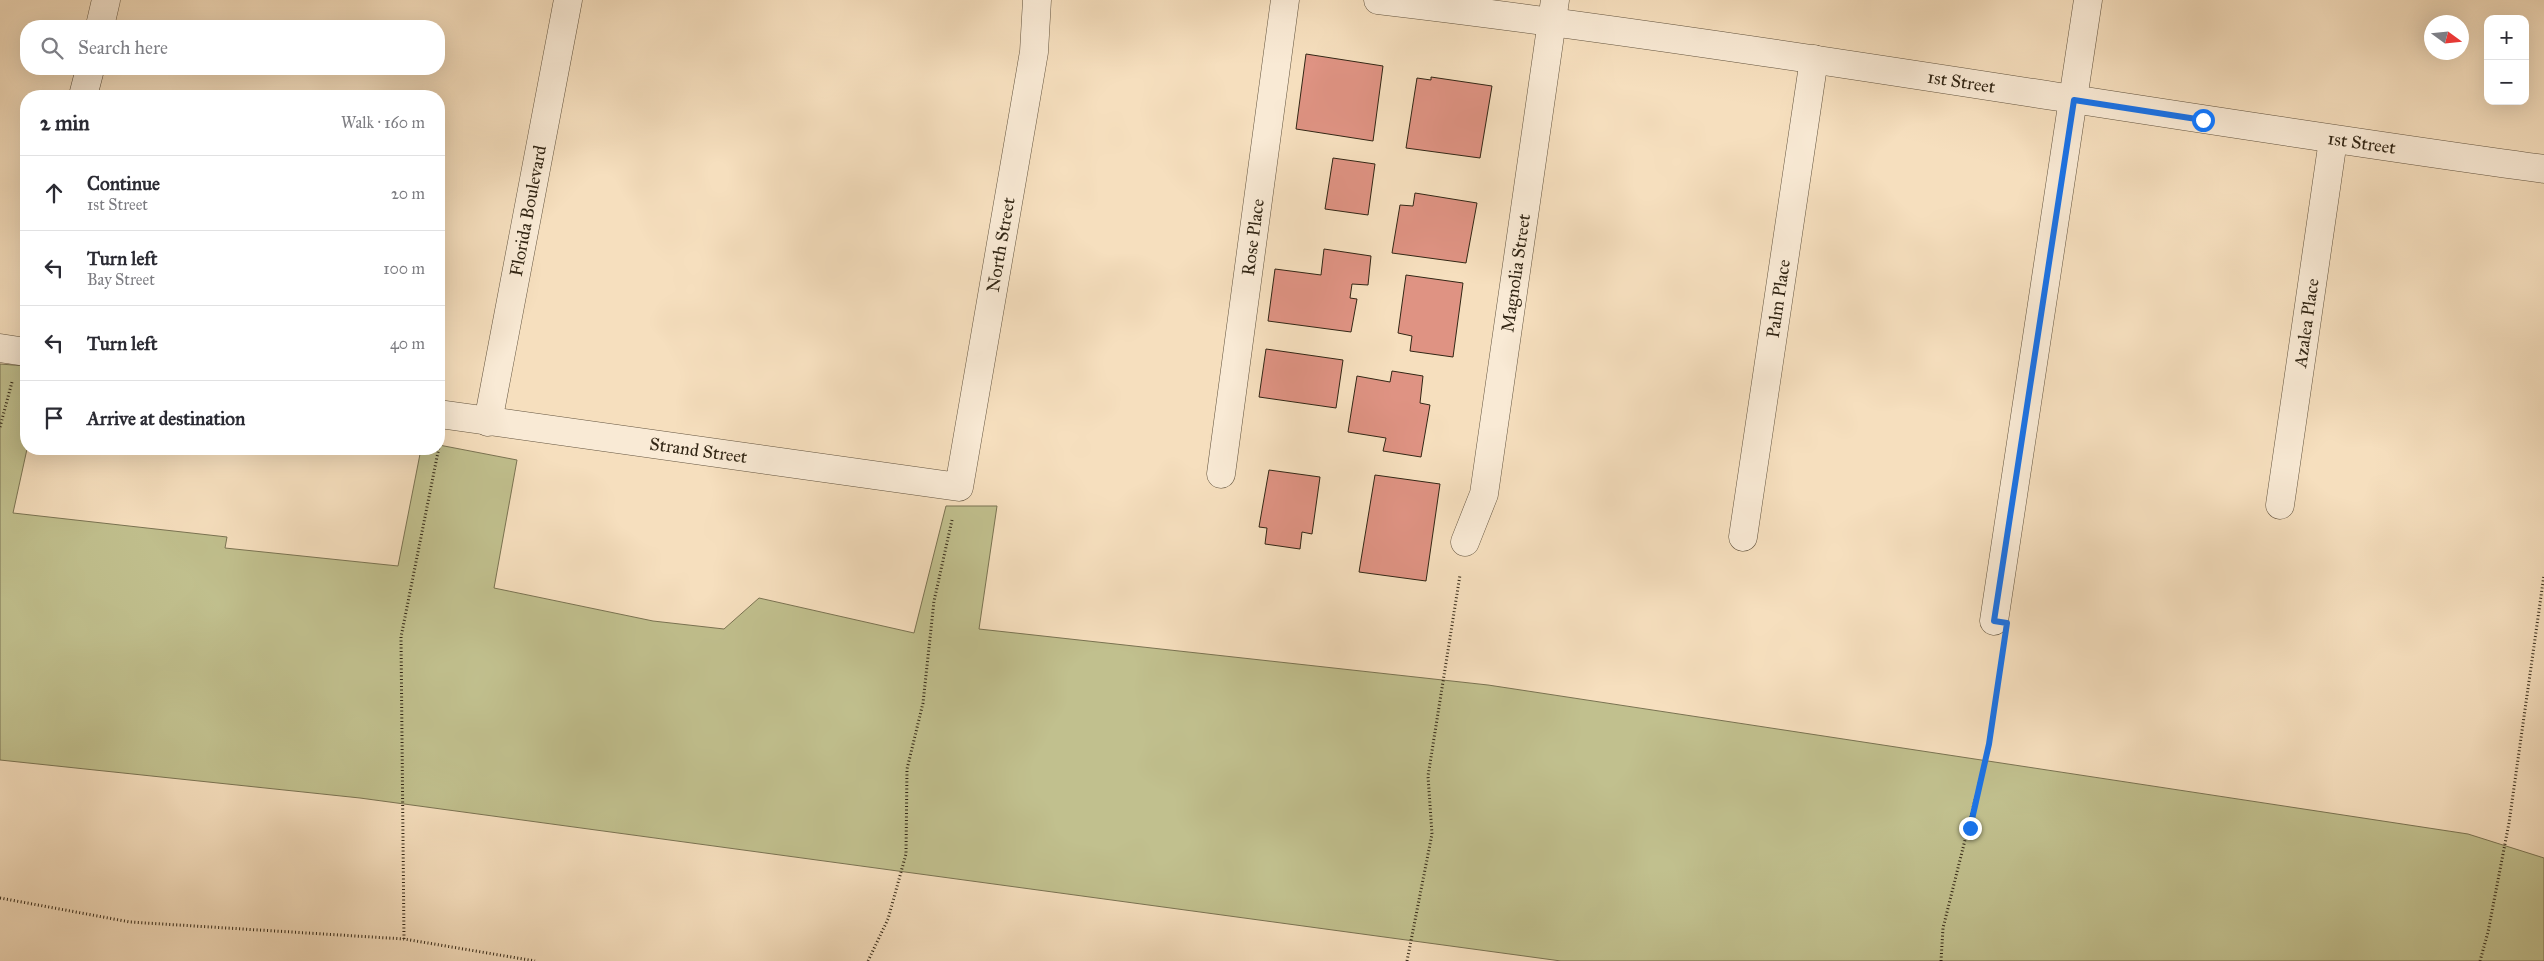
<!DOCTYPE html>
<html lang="en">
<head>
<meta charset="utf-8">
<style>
	body { margin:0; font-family:"IM FELL Great Primer",serif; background:#f2f2f3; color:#2b2b33 }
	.controls { position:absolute; right:15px; top:15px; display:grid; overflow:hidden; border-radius:10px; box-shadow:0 5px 20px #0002 }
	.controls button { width:45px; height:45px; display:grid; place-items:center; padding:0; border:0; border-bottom:1px solid #e1e1e2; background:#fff; color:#2b2b33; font:25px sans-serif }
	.compass { position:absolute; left:2424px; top:15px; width:45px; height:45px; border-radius:50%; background:#fff; box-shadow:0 5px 20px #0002; rotate:105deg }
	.stop { position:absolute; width:15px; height:15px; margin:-11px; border:4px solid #1a73e8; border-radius:50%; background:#fff }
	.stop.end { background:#1a73e8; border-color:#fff; box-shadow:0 1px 5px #0008 }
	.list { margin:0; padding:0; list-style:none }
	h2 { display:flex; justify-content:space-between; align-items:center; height:65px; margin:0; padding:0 20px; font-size:21px }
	h2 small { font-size:16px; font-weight:400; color:#7c7c81 }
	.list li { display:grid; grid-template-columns:32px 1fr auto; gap:15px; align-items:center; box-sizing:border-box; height:75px; padding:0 20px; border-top:1px solid #e1e1e2 }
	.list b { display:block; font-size:19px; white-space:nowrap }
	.list p { margin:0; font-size:16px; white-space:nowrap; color:#7c7c81 }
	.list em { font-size:16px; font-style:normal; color:#7c7c81 }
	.icon { flex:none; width:28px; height:28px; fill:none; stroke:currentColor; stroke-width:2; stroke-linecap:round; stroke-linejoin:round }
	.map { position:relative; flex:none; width:2544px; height:961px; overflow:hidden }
	.search { position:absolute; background:#fff; box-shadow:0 5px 20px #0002; left:20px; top:20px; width:425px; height:55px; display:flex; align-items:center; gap:12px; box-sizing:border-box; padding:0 18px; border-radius:20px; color:#7c7c81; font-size:19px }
	.panel { position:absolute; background:#fff; box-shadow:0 5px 20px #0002; left:20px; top:90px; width:425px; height:365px; border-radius:20px }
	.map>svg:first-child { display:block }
	.green { fill:#c1c08e; stroke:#7a7352 }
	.building { fill:#df9383; stroke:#322615 }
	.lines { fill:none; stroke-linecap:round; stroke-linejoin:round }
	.minor-casing { stroke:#63543f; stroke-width:29 }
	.path { stroke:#322615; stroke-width:3; stroke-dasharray:1 2.5; stroke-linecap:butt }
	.minor { stroke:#f9ead5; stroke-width:28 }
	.route { stroke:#1a73e8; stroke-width:6 }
	.labels { text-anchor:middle; stroke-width:4; stroke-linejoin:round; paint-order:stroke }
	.street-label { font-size:18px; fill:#322615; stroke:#f9ead5 }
</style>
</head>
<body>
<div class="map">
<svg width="2544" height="961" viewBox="0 0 2544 961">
	<rect width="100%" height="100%" fill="#f6dfbe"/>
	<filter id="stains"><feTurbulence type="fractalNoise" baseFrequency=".004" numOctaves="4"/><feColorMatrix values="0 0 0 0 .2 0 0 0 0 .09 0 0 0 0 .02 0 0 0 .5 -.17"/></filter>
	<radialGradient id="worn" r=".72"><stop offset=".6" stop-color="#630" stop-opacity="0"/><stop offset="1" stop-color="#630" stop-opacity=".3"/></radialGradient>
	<polygon class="green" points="0,364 26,366 27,449 13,513 227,537 225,548 398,566 421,449 439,449 439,445 517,460 494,588 653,621 724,629 759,598 914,633 946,506 997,506 979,629 1488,685 2468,834 2544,858 2544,961 1561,961 360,798 0,760"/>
	<g class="building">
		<polygon points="1306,54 1383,66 1373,141 1296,129"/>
		<polygon points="1431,77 1492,86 1480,158 1406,148 1417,78 1431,80"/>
		<polygon points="1333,158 1375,164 1368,215 1325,209"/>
		<polygon points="1415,193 1477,203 1466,263 1392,253 1400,205 1413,206"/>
		<polygon points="1324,249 1371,256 1368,285 1352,284 1350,298 1357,299 1351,332 1268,321 1275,269 1321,275"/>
		<polygon points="1406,275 1463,283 1453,357 1410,351 1412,336 1398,333"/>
		<polygon points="1266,349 1343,360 1336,408 1259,397"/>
		<polygon points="1392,371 1423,376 1420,403 1430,405 1421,457 1383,451 1386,438 1348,432 1357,376 1390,382"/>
		<polygon points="1269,470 1320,477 1312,534 1302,532 1300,549 1265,544 1267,528 1259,527"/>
		<polygon points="1375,475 1440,484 1426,581 1359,572"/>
	</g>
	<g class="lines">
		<defs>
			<g id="minor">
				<path id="s1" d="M1378,0C1768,46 2155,116 2544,169"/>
				<polyline points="100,26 106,0"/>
				<polyline points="83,96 90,69"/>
				<polyline points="0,348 26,352"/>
				<path id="s2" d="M439,414L959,487L1034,52L1037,0"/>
				<path id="s3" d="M488,422L568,0"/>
				<path id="s4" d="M1221,474L1285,0"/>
				<path id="s5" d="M2280,505L2333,140"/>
				<path id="s6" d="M1743,537L1814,59"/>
				<path id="s7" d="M1465,542L1484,494L1555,0"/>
				<polyline points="1994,621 2088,0"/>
			</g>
		</defs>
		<use href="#minor" class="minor-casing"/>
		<g class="path">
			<polyline points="0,427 12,382"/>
			<polyline points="0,898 130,922 404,939 535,961"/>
			<polyline points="404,939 401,637 439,447"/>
			<polyline points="868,961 888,919 906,854 907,769 923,703 934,601 952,520"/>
			<polyline points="1407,961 1432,834 1428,776 1460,575"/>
			<polyline points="1941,961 1943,928 1989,744 2002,653"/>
			<polyline points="2480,961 2488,932 2509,823 2544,575"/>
		</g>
		<use href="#minor" class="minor"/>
	</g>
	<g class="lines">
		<polyline class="route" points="1970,828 1989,744 2007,623 1994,621 2074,100 2203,120"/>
	</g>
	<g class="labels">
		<g class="street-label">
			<text dy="6" stroke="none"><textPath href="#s1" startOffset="589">1st Street</textPath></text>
			<text dy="6" stroke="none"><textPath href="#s1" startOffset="994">1st Street</textPath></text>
			<text dy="6" stroke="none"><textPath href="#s3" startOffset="215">Florida Boulevard</textPath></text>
			<text dy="6" stroke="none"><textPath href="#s4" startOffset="239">Rose Place</textPath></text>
			<text dy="6" stroke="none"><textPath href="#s2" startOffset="771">North Street</textPath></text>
			<text dy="6" stroke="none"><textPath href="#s7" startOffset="275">Magnolia Street</textPath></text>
			<text dy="6" stroke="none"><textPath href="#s6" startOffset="241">Palm Place</textPath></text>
			<text dy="6" stroke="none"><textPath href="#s5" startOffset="184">Azalea Place</textPath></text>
			<text dy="6" stroke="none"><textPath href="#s2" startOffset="262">Strand Street</textPath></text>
		</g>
	</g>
	<rect width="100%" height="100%" filter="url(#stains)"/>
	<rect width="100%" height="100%" fill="url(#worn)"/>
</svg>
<div class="controls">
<button>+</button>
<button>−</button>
</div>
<svg class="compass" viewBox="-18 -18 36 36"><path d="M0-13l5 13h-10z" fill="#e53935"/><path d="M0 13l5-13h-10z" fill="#7c7c81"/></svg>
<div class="stop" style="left:2203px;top:120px"></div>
<div class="stop end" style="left:1970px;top:828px"></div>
<div class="search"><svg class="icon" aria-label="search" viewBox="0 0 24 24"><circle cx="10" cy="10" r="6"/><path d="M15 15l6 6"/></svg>Search here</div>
<section class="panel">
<h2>2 min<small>Walk · 160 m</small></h2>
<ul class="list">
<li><svg class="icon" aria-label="ahead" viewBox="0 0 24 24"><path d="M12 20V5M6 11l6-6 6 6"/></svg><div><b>Continue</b><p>1st Street</p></div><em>20 m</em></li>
<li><svg class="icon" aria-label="left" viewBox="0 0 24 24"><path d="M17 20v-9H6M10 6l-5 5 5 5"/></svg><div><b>Turn left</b><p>Bay Street</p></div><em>100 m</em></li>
<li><svg class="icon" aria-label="left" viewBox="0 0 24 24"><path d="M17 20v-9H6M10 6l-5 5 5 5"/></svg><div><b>Turn left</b></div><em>40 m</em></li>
<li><svg class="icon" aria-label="arrive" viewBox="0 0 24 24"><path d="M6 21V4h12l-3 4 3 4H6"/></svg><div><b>Arrive at destination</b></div></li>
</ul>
</section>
</div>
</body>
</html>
